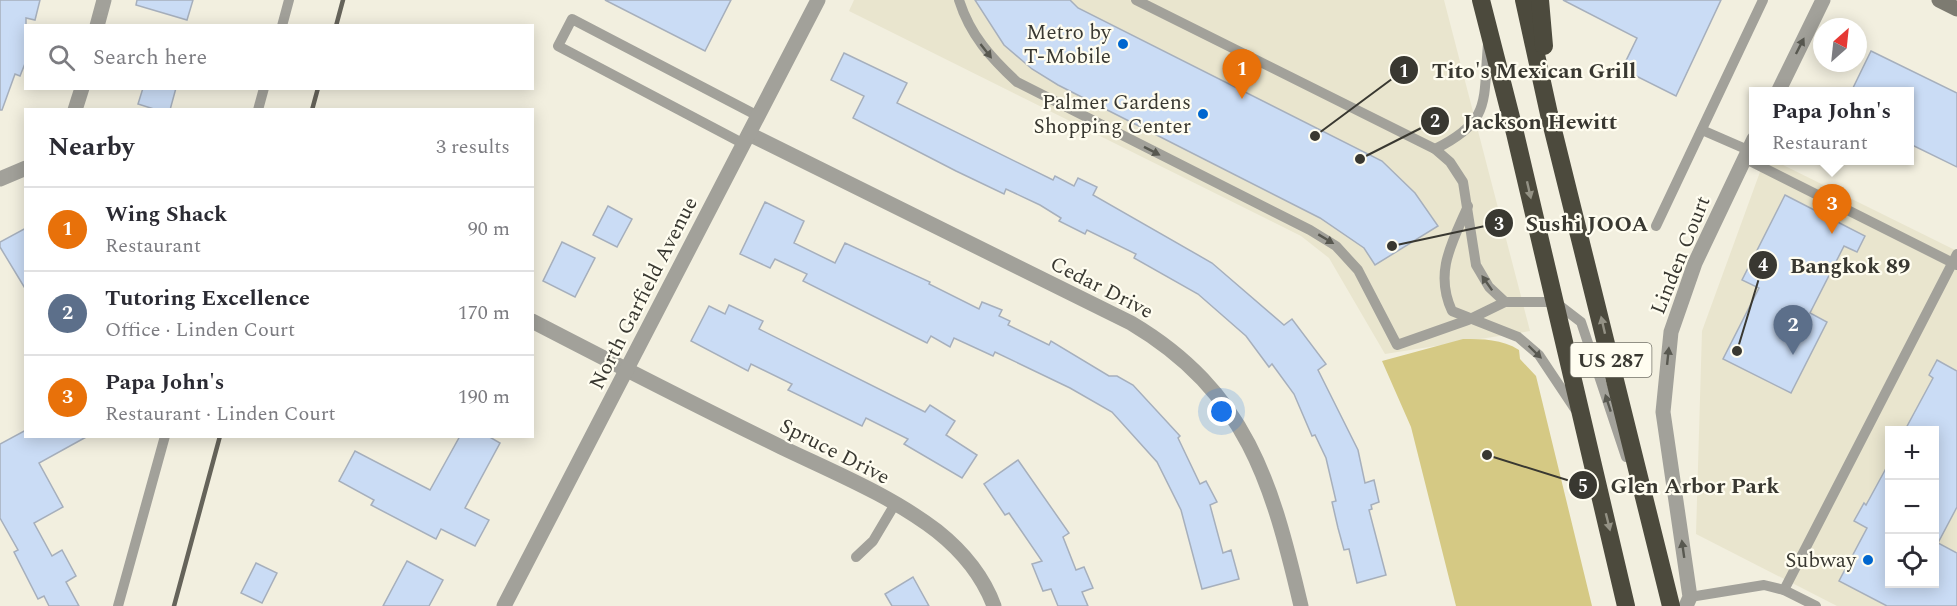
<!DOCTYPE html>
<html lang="en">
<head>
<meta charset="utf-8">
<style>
	body { margin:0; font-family:Spectral,serif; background:#f7f7f7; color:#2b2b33 }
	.controls { position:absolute; right:18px; bottom:18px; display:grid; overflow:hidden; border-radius:0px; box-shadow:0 3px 15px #0003 }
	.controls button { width:54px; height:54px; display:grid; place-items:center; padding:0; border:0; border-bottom:2px solid #e1e1e2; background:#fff; color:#2b2b33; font:30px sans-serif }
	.compass { position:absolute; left:1813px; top:18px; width:54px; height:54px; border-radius:50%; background:#fff; box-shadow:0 3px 15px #0003; rotate:27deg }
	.you { position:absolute; left:1222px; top:412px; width:21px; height:21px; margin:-15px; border:4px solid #fff; border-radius:50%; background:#1a73e8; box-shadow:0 0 0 9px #1a73e833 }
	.badge { display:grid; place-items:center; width:39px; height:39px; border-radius:50%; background:#0067cf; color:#fff; font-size:20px; font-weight:700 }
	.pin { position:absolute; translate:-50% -50px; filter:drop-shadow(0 2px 3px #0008) }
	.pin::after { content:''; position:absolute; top:32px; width:21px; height:18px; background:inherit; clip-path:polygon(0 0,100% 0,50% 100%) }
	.popup { position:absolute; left:1749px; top:87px; width:165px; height:78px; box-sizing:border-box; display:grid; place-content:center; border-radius:0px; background:#fff; filter:drop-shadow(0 2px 4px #0005); font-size:20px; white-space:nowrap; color:#7c7c81 }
	.popup b { font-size:22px; color:#2b2b33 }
	.popup::after { content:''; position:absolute; left:50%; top:100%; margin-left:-12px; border:12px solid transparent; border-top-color:#fff }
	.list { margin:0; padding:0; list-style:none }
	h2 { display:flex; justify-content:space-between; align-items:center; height:78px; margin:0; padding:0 24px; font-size:26px }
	h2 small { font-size:20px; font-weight:400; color:#7c7c81 }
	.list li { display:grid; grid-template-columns:39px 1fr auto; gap:18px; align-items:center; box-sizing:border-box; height:84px; padding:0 24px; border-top:2px solid #e1e1e2 }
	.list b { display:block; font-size:22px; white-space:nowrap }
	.list p { margin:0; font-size:20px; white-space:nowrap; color:#7c7c81 }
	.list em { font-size:20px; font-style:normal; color:#7c7c81 }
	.icon { flex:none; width:33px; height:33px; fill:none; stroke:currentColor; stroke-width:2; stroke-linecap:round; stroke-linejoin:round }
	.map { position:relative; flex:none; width:1957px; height:606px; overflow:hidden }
	.search { position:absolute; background:#fff; box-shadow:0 3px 15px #0003; left:24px; top:24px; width:510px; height:66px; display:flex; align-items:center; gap:15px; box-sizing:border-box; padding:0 21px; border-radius:0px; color:#7c7c81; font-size:22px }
	.panel { position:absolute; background:#fff; box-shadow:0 3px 15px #0003; left:24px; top:108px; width:510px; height:330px; border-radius:0px }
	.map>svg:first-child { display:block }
	.built { fill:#e9e5ce; fill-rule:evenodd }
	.green { fill:#d5c984 }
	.building { fill:#cadcf5; stroke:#a6afbc; stroke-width:1.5 }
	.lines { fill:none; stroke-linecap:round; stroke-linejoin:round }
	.lane { stroke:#a2a19a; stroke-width:10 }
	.street { stroke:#a2a19a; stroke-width:15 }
	.secondary { stroke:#7d7b71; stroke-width:15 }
	.highway { stroke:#4c4a3d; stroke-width:18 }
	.rail { stroke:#65635a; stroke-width:4.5 }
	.oneway { fill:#585850 }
	.oneway2 { fill:#949285 }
	.poi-dot { fill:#0067cf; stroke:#fffdf0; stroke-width:2 }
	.labels { text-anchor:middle; stroke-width:4.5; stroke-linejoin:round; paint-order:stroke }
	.shield { fill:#fffdf0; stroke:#74736a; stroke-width:1.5 }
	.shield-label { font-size:20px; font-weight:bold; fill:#393831 }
	.poi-label { font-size:21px; fill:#393831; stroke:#fffdf0; text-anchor:end }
	.street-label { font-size:21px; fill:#393831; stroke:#fffdf0 }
	.leader { fill:none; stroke:#393831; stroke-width:2 }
	.callout-dot { fill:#393831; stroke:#fffdf0; stroke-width:2 }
	.mark-label { font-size:18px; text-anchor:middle; font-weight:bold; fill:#fff }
	.callout-label { font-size:22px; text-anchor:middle; font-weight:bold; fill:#393831; stroke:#fffdf0; stroke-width:4.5; stroke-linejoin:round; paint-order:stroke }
</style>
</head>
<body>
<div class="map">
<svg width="1957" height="606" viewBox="0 0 1957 606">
	<rect width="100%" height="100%" fill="#f2efdf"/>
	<g class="built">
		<polygon points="854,0 1444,0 1530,331 1385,354 1329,258 1301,236 849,11"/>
		<path d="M1764,161H1775L1957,251V606H1837L1696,534L1702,331ZM1890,430H1934V584H1890Z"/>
	</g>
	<path class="green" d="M1463,339C1483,339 1502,339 1519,350L1520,359L1536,376L1592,606H1456L1411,427L1382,361Z"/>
	<g class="building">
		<polygon points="0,0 40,0 35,20 26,18 26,61 20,76 15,74 2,110 0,110"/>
		<polygon points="137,0 193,0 187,20 136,5"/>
		<polygon points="605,0 731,0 705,51"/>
		<polygon points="975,0 1070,0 1078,8 1382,161 1415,193 1438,226 1375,265 1364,248 1320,218 1058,85 1032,69 1004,45"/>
		<polygon points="1563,0 1721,0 1676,96 1622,69 1637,38"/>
		<polygon points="1871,51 1957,93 1957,167 1910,144 1910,92 1851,92"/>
		<polygon points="844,53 907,83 897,103 1053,180 1055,176 1074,186 1078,178 1097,187 1093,195 1212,263 1284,325 1292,319 1326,364 1318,370 1358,450 1365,483 1374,480 1379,502 1371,505 1372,509 1369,510 1386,575 1357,583 1349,549 1344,550 1338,528 1332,502 1336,501 1326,458 1315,435 1312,436 1294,394 1272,364 1269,367 1246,336 1198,294 1134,258 1136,254 1087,230 1085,234 1059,221 1061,218 1040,205 1006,189 1004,194 956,171 853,118 864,96 831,80"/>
		<polygon points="143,88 176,88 170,110 157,110 138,104"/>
		<polygon points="1785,195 1865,236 1857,252 1844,246 1810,313 1827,322 1791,393 1723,359 1759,288 1742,280"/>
		<polygon points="765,202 804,221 794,243 835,263 845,243 930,282 929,284 979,309 982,302 1002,310 999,316 1010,321 1008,325 1049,345 1051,341 1109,376 1117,376 1133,385 1180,436 1178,438 1200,484 1206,481 1217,502 1210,505 1223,553 1231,550 1239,579 1202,589 1181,510 1157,462 1112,412 1070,388 995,352 993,356 954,338 950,347 931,336 927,343 803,281 807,274 775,259 770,268 740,254"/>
		<polygon points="608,206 632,219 617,247 593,235"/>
		<polygon points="26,228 26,290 0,247 0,242"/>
		<polygon points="562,242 595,258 575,297 543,281"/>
		<polygon points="729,305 763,321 759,329 925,412 930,405 955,421 946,435 977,455 962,478 904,444 908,439 866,418 862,426 788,390 792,384 751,364 748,371 691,341 709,306 725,314"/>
		<polygon points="1937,360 1957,371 1957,507 1938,543 1957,553 1957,606 1887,606 1839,581 1867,528 1854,521 1864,503 1866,505 1890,461 1890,584 1935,584 1935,430 1905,430 1933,378 1929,375"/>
		<polygon points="26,430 26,436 88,436 39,463 63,507 34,523 52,556 62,550 76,576 66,582 79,606 49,606 44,596 38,599 14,552 18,550 0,518 0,444"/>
		<polygon points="460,436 488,436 500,443 465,508 489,520 475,546 441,529 436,539 371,505 374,500 339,481 355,451 430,490"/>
		<polygon points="1018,460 1069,533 1063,537 1076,570 1084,567 1093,588 1082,592 1088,606 1058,606 1051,589 1043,591 1032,564 1042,561 1009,513 1005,515 984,484"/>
		<polygon points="407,561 443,580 429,606 383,606"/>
		<polygon points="256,563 277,573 262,603 241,593"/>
		<polygon points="913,577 929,606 892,606 885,594"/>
	</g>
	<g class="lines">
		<g class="lane">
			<path d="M959,0C970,35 991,58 1017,82L1310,230L1336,246L1358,270L1397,345L1468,320L1505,302"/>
			<polyline points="1136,0 1435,149 1450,162 1463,182 1476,265 1489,287 1505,302 1555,302 1581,322 1626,457"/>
			<polyline points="282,26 289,0"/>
			<polyline points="258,110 264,88"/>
			<polyline points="1702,130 1748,150"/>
			<polyline points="744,144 558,46 572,19 758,116"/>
			<path d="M1435,149C1492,121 1483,101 1488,44"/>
			<polyline points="1744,158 1957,265"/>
			<path d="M1468,206C1452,243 1434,272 1452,311L1518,337L1539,355L1575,409"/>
			<polyline points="1656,226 1763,0"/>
			<polyline points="856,557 873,541 895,504"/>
			<polyline points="1784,590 1957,254"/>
			<polyline points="1690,597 1764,585 1784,590 1816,606"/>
			<polyline points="118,606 165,436"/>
		</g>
		<g class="street">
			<polyline points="97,26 104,0"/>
			<polyline points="1778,92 1823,0"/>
			<polyline points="75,110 82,88"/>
			<path d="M749,134L1131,323C1247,392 1272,483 1301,606"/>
			<polyline points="0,179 26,168"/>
			<path d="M532,321C615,364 697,406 781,447C833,472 890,495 937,531C962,551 983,576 994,606"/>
			<polyline points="504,606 818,0"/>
			<polyline points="1686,606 1690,597 1663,412 1671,332 1695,263 1754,139"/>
		</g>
		<polyline class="secondary" points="1939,0 1957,9"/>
		<g class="highway">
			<polyline points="1481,0 1515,133 1626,606"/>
			<polyline points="1524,0 1549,114 1671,606"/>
			<polyline points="1540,0 1544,46"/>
		</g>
		<g class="rail">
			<polyline points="336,26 343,0"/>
			<polyline points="312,110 318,88"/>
			<polyline points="174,606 220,436"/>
		</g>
	</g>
	<defs><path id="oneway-solid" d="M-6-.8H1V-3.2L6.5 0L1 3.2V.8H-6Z" transform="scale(1.5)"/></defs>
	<g class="oneway">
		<use href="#oneway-solid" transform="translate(1800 46) rotate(-63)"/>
		<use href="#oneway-solid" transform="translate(986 51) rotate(52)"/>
		<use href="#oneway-solid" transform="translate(1152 151) rotate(27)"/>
		<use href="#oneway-solid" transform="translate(1326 239) rotate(31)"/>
		<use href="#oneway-solid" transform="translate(1487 283) rotate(-125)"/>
		<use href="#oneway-solid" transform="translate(1535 352) rotate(44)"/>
		<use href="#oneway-solid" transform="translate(1668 356) rotate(-84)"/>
		<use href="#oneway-solid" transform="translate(1608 403) rotate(-108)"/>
		<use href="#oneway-solid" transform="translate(1683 549) rotate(-98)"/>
	</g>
	<g class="oneway2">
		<use href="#oneway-solid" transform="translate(1529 190) rotate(77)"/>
		<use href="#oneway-solid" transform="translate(1603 325) rotate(-103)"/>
		<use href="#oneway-solid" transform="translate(1608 522) rotate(76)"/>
	</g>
	<g class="poi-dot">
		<circle cx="1123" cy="44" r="6"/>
		<circle cx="1203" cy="114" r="6"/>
		<circle cx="1868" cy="560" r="6"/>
	</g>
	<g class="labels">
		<rect class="shield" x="1570.5" y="343" width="81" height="34" rx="4.5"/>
		<g class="shield-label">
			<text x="1611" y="367">US 287</text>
		</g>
		<g class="poi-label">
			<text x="1111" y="39">Metro by<tspan x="1111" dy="24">T-Mobile</tspan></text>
			<text x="1191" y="109">Palmer Gardens<tspan x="1191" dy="24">Shopping Center</tspan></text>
			<text x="1856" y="567">Subway</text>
		</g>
		<g class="street-label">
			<text transform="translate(1680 255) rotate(-68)" y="7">Linden Court</text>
			<text transform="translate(1102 287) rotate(27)" y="7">Cedar Drive</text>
			<text transform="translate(643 293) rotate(-63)" y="7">North Garfield Avenue</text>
			<text transform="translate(835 451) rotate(27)" y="7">Spruce Drive</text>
		</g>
	</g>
	<path class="leader" d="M1315 136L1404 70M1360 159L1435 121M1392 246L1499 223M1737 351L1763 265M1487 455L1583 485"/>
	<g class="callout-dot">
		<circle cx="1315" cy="136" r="6"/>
		<circle cx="1360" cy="159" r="6"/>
		<circle cx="1392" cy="246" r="6"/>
		<circle cx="1737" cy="351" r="6"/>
		<circle cx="1487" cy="455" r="6"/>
		<circle cx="1404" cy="70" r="15"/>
		<circle cx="1435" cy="121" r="15"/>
		<circle cx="1499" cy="223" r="15"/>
		<circle cx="1763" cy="265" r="15"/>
		<circle cx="1583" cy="485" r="15"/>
	</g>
	<g class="mark-label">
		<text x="1404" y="77">1</text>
		<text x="1435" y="127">2</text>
		<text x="1499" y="230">3</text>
		<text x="1763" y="271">4</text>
		<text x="1583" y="492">5</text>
	</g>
	<g class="callout-label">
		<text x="1534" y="78">Tito's Mexican Grill</text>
		<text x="1540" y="129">Jackson Hewitt</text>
		<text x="1587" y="231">Sushi JOOA</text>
		<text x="1850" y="273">Bangkok 89</text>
		<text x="1695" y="493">Glen Arbor Park</text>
	</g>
</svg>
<div class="controls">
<button>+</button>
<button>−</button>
<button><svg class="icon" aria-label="locate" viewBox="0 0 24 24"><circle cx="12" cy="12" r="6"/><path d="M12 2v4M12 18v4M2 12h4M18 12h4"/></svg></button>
</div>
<svg class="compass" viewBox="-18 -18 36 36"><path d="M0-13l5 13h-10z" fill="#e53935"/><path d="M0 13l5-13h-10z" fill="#7c7c81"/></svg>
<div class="you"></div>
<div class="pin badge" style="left:1242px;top:99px;background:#e8710a">1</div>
<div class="pin badge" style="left:1793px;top:355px;background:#5c6f8a">2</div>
<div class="pin badge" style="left:1832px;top:234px;background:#e8710a">3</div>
<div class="popup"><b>Papa John's</b>Restaurant</div>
<div class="search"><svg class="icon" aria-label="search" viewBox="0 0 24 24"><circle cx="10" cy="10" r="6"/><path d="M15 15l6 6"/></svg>Search here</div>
<section class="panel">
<h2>Nearby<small>3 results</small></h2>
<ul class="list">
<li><span class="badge" style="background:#e8710a">1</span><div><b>Wing Shack</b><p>Restaurant</p></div><em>90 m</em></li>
<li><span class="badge" style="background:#5c6f8a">2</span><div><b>Tutoring Excellence</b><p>Office · Linden Court</p></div><em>170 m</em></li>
<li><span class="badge" style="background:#e8710a">3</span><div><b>Papa John's</b><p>Restaurant · Linden Court</p></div><em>190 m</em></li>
</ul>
</section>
</div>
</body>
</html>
